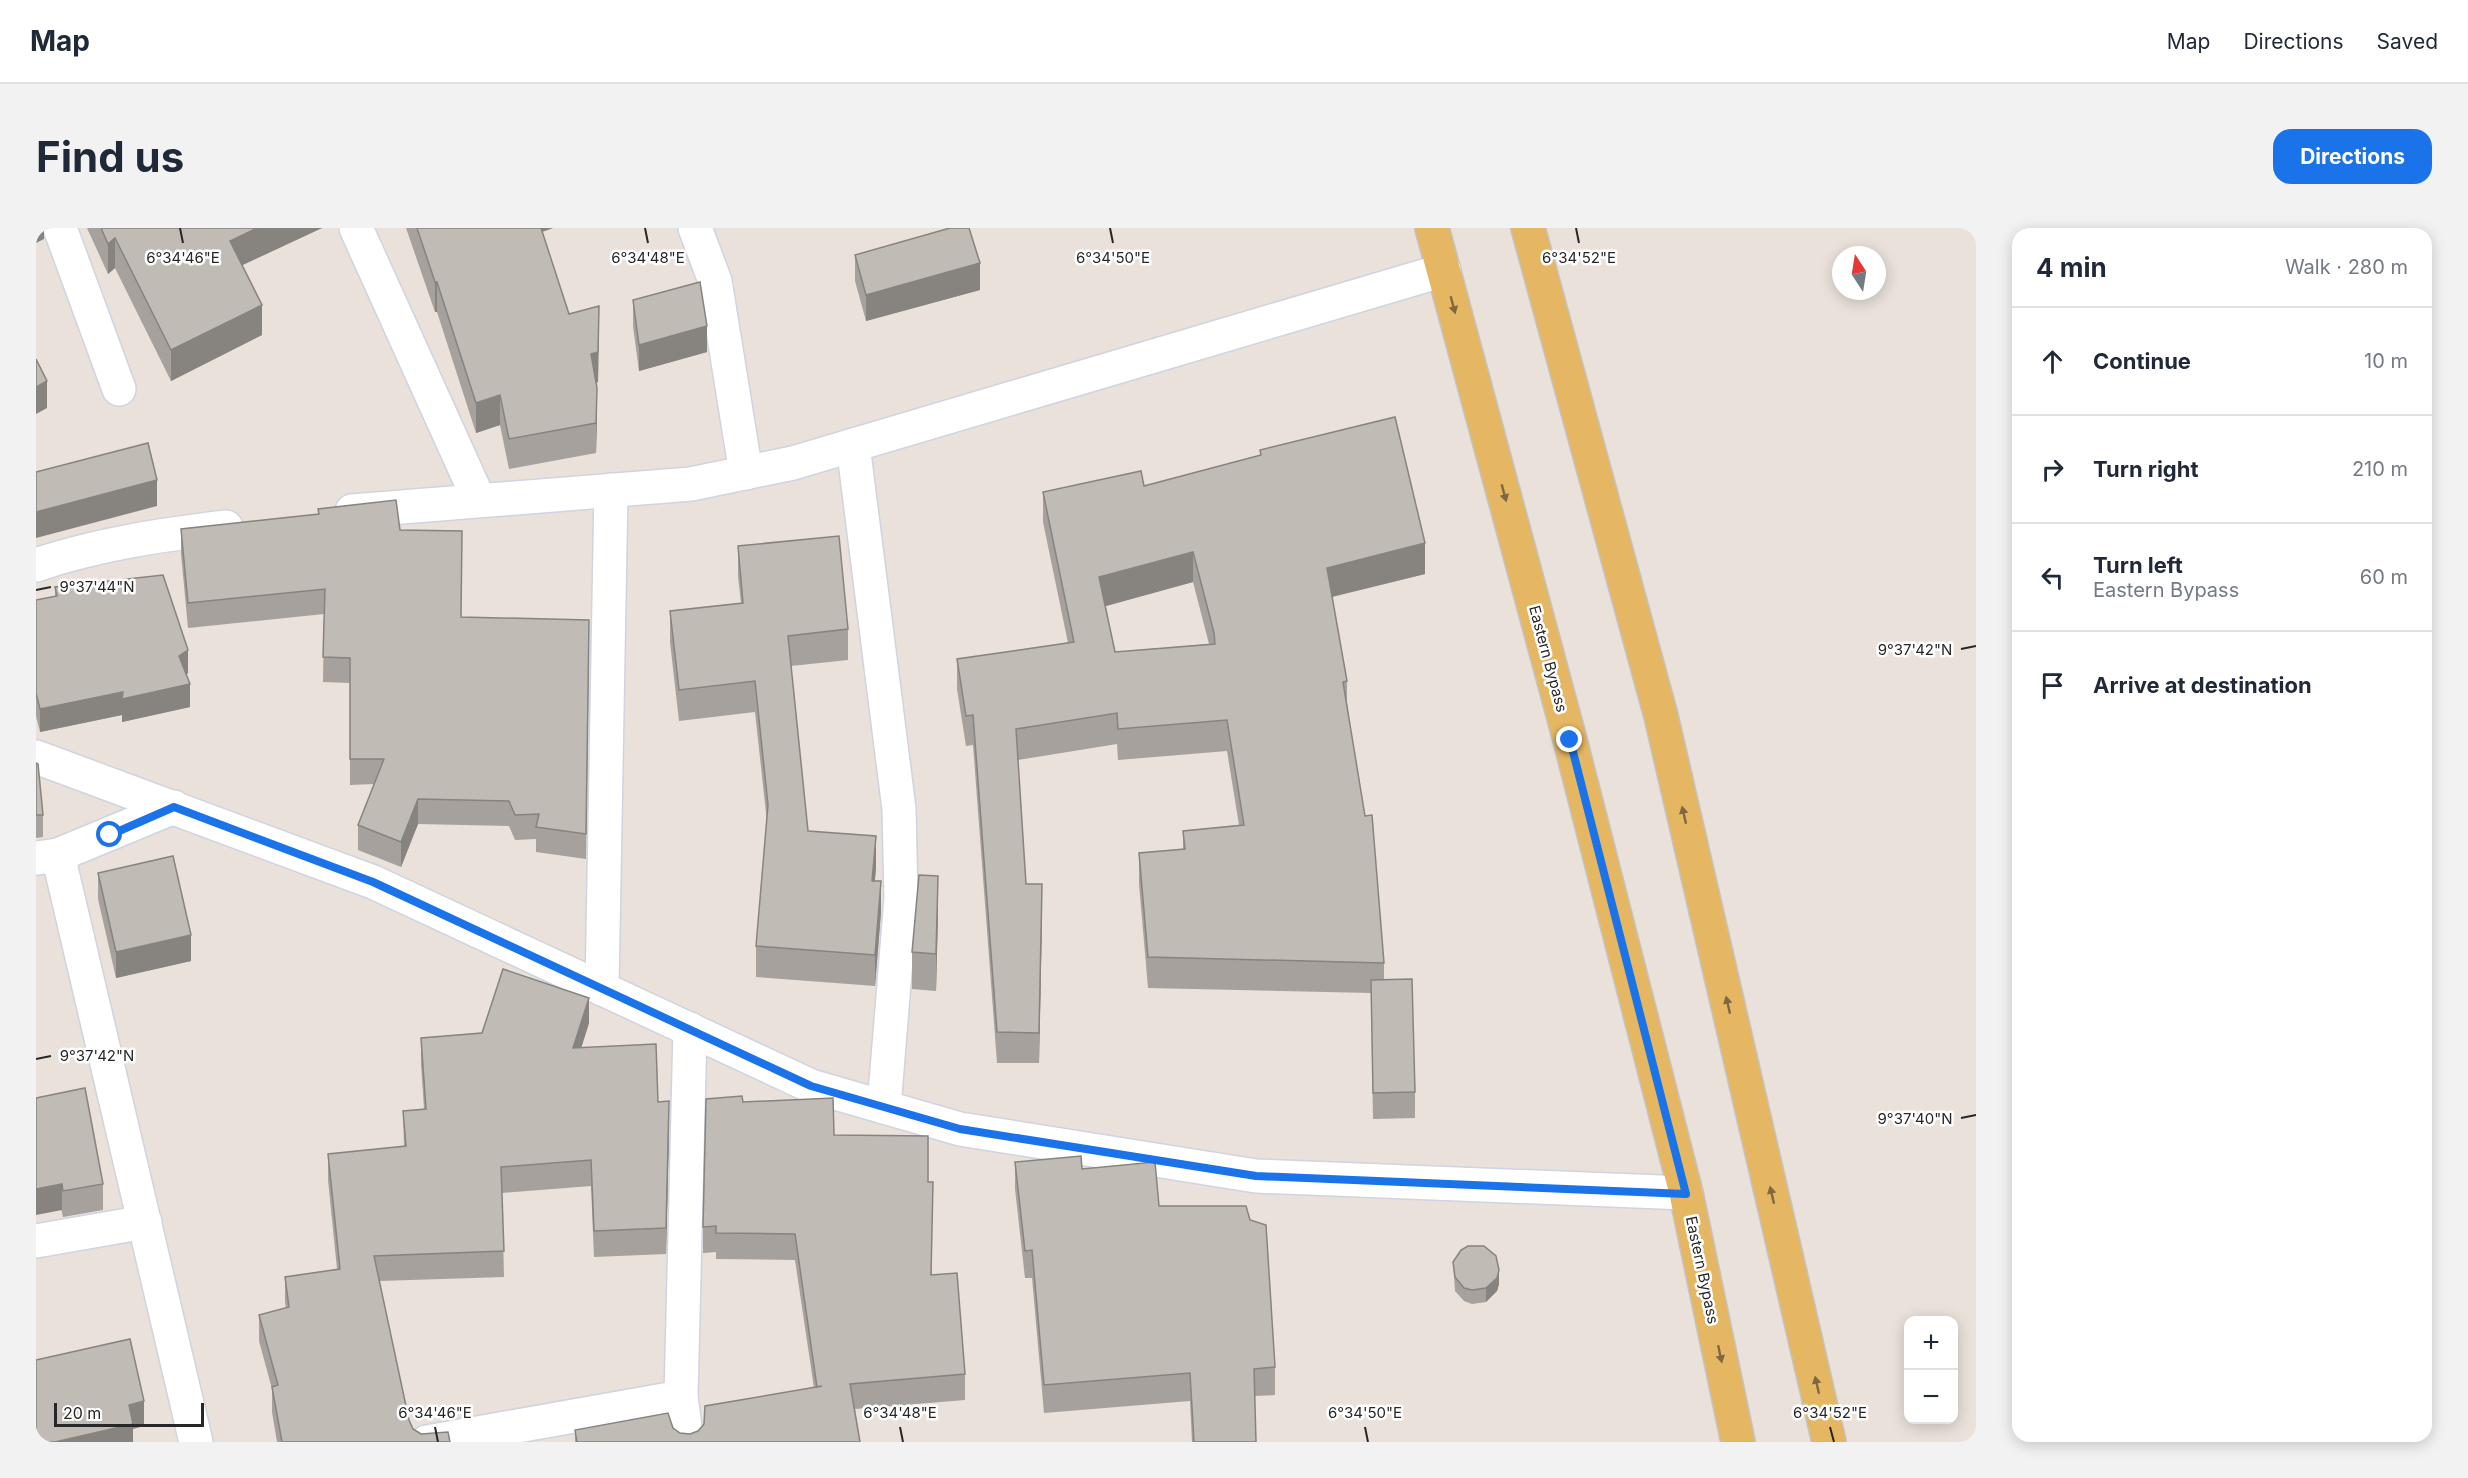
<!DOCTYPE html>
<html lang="en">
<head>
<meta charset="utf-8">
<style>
	body { margin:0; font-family:Inter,sans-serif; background:#f2f2f3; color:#1f2937 }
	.controls { position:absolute; right:18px; bottom:18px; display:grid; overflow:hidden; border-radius:12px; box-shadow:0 3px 15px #0003 }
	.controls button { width:54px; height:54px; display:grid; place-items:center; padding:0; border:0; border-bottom:2px solid #e0e1e3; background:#fff; color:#1f2937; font:30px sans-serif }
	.compass { position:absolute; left:1796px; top:18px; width:54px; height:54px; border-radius:50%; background:#fff; box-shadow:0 3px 15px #0003; rotate:348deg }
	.scale { position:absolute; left:18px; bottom:15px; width:150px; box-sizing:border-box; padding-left:6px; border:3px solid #272727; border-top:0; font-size:16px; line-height:21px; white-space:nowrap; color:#272727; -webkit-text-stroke:4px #fff; paint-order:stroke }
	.stop { position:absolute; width:18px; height:18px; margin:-14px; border:4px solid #1a73e8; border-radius:50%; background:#fff }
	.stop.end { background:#1a73e8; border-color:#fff; box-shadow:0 2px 6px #0008 }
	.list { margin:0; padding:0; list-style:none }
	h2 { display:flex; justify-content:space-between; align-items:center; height:78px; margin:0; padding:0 24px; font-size:26px }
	h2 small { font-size:20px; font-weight:400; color:#747a83 }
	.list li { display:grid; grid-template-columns:39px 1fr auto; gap:18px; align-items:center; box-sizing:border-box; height:108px; padding:0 24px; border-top:2px solid #e0e1e3 }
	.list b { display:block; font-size:22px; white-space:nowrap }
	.list p { margin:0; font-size:20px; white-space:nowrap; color:#747a83 }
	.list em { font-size:20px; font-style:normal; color:#747a83 }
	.icon { flex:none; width:33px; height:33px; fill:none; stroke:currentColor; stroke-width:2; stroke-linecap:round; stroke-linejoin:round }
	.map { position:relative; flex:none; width:1940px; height:1214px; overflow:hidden; border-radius:18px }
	header { display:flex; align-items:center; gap:36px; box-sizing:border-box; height:84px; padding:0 30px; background:#fff; border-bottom:2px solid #e0e1e3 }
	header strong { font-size:28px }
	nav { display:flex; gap:33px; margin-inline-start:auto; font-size:21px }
	.intro { display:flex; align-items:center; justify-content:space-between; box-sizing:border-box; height:144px; padding:0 36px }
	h1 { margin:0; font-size:42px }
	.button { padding:15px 27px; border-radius:18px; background:#1a73e8; color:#fff; font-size:21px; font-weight:700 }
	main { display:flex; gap:36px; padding:0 36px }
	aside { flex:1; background:#fff; border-radius:18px; box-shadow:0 3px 15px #0003 }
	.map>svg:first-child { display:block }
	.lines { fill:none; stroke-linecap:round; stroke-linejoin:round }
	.street-casing { stroke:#cfd4e0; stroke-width:36 }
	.primary-casing { stroke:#c3c3c3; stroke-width:36 }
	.street { stroke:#fff; stroke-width:33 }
	.primary { stroke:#e6b762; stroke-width:33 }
	.wall { fill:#a6a19d; fill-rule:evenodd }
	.shaded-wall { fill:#87837f }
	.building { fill:#c1bbb6; stroke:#87837f; stroke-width:1.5; fill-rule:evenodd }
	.oneway { fill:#7d6842 }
	.route { stroke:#1a73e8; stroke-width:8 }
	.ticks { fill:none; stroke:#272727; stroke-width:2 }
	.labels { text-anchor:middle; stroke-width:5; stroke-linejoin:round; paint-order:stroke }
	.street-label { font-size:15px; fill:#272727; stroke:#fff }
	.ticks-label { font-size:15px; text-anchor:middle; fill:#272727; stroke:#fff; stroke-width:5; stroke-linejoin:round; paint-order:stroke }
</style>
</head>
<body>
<header>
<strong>Map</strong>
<nav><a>Map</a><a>Directions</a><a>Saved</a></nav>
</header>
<div class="intro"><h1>Find us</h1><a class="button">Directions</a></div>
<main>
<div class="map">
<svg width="1940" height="1214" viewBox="0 0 1940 1214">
	<rect width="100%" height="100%" fill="#e9e1da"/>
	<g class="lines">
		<defs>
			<g id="street">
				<polyline points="24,0 83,161"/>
				<polyline points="320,0 443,272"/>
				<polyline points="659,0 679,53 710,245"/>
				<polyline points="817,217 863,581 865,670 848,879"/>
				<polyline points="316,283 655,256 757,235 1408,42"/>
				<path d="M0,337C62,316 125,307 190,299"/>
				<polyline points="0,529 337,654 775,858 924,901 1220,948 1650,965"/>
				<polyline points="22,627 160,1214"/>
				<polyline points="2,630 22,627 138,579"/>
				<polyline points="566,761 575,262"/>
				<polyline points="0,1013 109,994"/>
				<polyline points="391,1214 645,1169"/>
				<polyline points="651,1214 645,1169 654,801"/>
			</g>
			<g id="primary">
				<polyline points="1396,0 1534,512 1650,965 1702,1214"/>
				<polyline points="1492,0 1625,488 1793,1214"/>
			</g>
		</defs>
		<use href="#street" class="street-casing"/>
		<use href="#primary" class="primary-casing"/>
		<use href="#street" class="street"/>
		<use href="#primary" class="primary"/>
	</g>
	<g class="wall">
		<polygon points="51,0 286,0 206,37 226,107 135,153 79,40 72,46"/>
		<polygon points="370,0 517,0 506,4 533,86 563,108 562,154 560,155 561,190 560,225 473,241 464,197 440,205 401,84 399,84"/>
		<polygon points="819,27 944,62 830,93 819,53"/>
		<polygon points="597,72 671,124 603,143 597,98"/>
		<path d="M1224,222L1389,346L1296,369L1311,453V476L1348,735V752L1379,864V890L1337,891L1335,765L1112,760L1103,656V625L1147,621V603L1203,597L1191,523L1082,532L1081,516L982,532L990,656L1006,687L1003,835H961L937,517L930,518L921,461V431L1032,415L1007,294V264L1108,258L1224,227ZM1157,354L1173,416L1079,424L1069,378Z"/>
		<polygon points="282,281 364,302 425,389 553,417 550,631 500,624 500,611 479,612 473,598 382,596 365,639 322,622 322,597 338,556 314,557 314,455 287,454 288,386 152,400 145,326 145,301 282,287"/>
		<polygon points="702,318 812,401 812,432 755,438 772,603 840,639 839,653 845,684 839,758 720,749 720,718 731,594 719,484 643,493 634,414 634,383 705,375 702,348"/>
		<polygon points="19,359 152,445 150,447 154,479 86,494 86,487 4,504 0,488 0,372 19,368"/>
		<polygon points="0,535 7,587 7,609 0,610"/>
		<polygon points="62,645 155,733 80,750 62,671"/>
		<polygon points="902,685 900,763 876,761 876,724"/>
		<polygon points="553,795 545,820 622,874 633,899 630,1026 558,1029 555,958 466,965 468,1049 343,1053 373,1192 377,1201 385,1206 414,1214 241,1214 236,1184 236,1161 223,1113 223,1087 250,1080 249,1074 249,1049 301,1041 292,952 292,926 368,919 367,883 388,881 385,836 385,810"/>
		<polygon points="0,870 67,956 67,982 27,989"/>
		<polygon points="707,874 798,907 892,954 896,1047 929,1146 929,1172 819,1181 824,1214 539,1214 539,1202 637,1200 644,1205 654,1206 778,1160 759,1032 680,1031 680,1024 667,1025 667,999"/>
		<polygon points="979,934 1046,941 1123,978 1239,1139 1239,1167 1219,1168 1220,1214 1156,1214 1154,1173 1008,1185 996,1050 989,1050 979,961"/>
		<polygon points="1417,1034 1463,1056 1461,1063 1450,1074 1436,1076 1428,1073 1419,1063"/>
	</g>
	<g class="shaded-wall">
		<polygon points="0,0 8,0 8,11 0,15"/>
		<polygon points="221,0 286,0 194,43 194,13"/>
		<polygon points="497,0 517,0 497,7"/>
		<polygon points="79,10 79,40 72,46 72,16"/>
		<polygon points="944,35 944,62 830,93 830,67"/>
		<rect x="399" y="54" width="2" height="30"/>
		<polygon points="226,77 226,107 135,153 135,122"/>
		<polygon points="563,78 562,154 555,156 555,126"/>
		<polygon points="671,98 671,124 603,143 603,117"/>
		<polygon points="11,153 11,180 0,186 0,159"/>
		<polygon points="561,160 561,190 560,225 560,195"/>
		<polygon points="464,167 464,197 440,205 440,175"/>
		<polygon points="121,252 121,278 0,310 0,284"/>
		<polygon points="1389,315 1389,346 1291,370 1291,340"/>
		<polygon points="1157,324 1157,354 1063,380 1063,349"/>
		<polygon points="152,422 152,445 143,451 143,428"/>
		<polygon points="154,456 154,479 86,494 86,487 4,504 4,481 87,464"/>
		<polygon points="382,571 382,596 365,639 365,614"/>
		<polygon points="840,608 840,639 836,683 836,653"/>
		<polygon points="902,648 902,685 900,763 900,726"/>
		<polygon points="845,653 845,684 839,758 839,727"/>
		<polygon points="1006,656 1006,687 1003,835 1003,805"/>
		<polygon points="155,707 155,733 80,750 80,724"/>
		<polygon points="553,770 553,795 537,846 537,820"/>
		<polygon points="633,873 633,899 630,1026 630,1000"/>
		<polygon points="26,956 26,982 0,987 0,961"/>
		<polygon points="1463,1042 1463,1056 1461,1063 1450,1074 1450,1060"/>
		<polygon points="108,1173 108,1198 97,1201 97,1214 19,1214 93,1177"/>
	</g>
	<g class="building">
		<polygon points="65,0 221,0 194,13 226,77 135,122 79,10 72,16"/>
		<polygon points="381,0 505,0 533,86 563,78 562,124 555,126 561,160 560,195 473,211 464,167 440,175 401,54 399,54"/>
		<polygon points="914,0 933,0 944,35 830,67 819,27"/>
		<polygon points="664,54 671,98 603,117 597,72"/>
		<polygon points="0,131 11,153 0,159"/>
		<path d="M1359,189L1389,315L1291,340L1311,453L1307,454L1329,588L1336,587L1348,735L1112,729L1103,625L1149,621L1147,603L1208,597L1191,492L1082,501L1081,485L980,501L990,656H1006L1003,805L961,804L937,487L930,488L921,431L1038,414L1007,264L1105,243L1108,258L1225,227L1224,222ZM1157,324L1178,405L1179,416L1079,424L1063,349Z"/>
		<polygon points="112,215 121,252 0,284 0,244"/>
		<polygon points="360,272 364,302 426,303 425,389 553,392 550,606 500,599 503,586 479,587 473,573 382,571 365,614 322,597 348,531 314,531 314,430 287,429 289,361 152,375 145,301 283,286 282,281"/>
		<polygon points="803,308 812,401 752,408 772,603 840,608 836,653 845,653 839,727 720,718 732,577 719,453 643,462 634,383 707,375 702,318"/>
		<polygon points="127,347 152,422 143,428 154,456 86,471 87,464 4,481 0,465 0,372 21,368 19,359"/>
		<polygon points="0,535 2,536 7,587 0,587"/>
		<polygon points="137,628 155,707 80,724 62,645"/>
		<polygon points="883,647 902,648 900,726 876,724"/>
		<polygon points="467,741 553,770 537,820 620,816 622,874 633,873 630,1000 558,1003 555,932 465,939 468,1023 338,1028 373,1192 377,1201 385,1206 412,1204 414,1214 246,1214 236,1159 242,1157 223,1087 253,1079 249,1049 304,1041 292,926 370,918 367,883 390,881 385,810 446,805"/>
		<polygon points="1376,751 1379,864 1337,865 1335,752"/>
		<polygon points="49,860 67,956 27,963 26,956 0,961 0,870"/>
		<polygon points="706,868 707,874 797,870 798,907 892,908 892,954 897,954 895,1047 921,1045 929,1146 814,1156 824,1214 541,1214 539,1202 632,1185 637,1200 644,1205 654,1206 662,1203 668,1196 669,1178 786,1158 781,1159 759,1006 680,1005 680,998 667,999 670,871"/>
		<polygon points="1045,928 1046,941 1119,934 1123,978 1210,978 1214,992 1230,997 1239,1139 1218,1141 1220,1214 1158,1214 1154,1145 1008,1157 996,1022 989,1023 979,934"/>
		<polygon points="1432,1018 1448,1018 1460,1028 1463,1042 1461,1050 1450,1060 1436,1062 1428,1060 1419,1049 1417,1034 1425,1022"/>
		<polygon points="94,1111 108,1173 93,1177 97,1196 19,1214 0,1214 0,1132"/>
	</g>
	<defs><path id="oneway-solid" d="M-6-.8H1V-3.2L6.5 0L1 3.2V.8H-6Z" transform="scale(1.5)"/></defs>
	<g class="oneway">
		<use href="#oneway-solid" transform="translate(1417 77) rotate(75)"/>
		<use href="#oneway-solid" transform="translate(1468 265) rotate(75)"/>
		<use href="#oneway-solid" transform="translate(1648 587) rotate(-103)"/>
		<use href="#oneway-solid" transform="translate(1692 777) rotate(-103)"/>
		<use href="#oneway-solid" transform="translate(1736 967) rotate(-103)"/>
		<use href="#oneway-solid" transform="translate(1684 1126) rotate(78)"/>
		<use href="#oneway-solid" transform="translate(1781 1157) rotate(-103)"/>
	</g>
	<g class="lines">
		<polyline class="route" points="74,607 138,579 337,654 775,858 924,901 1220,948 1650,966 1534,512"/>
	</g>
	<path class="ticks" d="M144,0L147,15M609,0L612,15M1074,0L1077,15M1540,0L1543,15M0,362L15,359M1925,421L1940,418M0,831L15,828M1925,890L1940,887M399,1199L402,1214M864,1199L867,1214M1329,1199L1332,1214M1794,1199L1798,1214"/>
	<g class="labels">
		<g class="street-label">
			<text transform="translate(1512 431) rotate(75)" y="5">Eastern Bypass</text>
			<text transform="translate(1666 1042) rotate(78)" y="5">Eastern Bypass</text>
		</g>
	</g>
	<g class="ticks-label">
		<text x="147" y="35">6°34'46"E</text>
		<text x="612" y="35">6°34'48"E</text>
		<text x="1077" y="35">6°34'50"E</text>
		<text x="1543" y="35">6°34'52"E</text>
		<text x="61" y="364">9°37'44"N</text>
		<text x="1879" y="427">9°37'42"N</text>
		<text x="61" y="833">9°37'42"N</text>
		<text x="1879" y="896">9°37'40"N</text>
		<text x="399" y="1190">6°34'46"E</text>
		<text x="864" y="1190">6°34'48"E</text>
		<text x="1329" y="1190">6°34'50"E</text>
		<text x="1794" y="1190">6°34'52"E</text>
	</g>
</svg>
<div class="controls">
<button>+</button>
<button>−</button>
</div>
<svg class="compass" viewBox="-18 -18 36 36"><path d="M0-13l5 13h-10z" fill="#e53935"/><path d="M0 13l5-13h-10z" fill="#747a83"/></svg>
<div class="scale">20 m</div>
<div class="stop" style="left:74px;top:607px"></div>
<div class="stop end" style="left:1534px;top:512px"></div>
</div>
<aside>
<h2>4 min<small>Walk · 280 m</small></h2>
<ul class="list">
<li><svg class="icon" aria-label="ahead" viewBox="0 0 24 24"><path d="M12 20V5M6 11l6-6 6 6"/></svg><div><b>Continue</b></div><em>10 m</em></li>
<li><svg class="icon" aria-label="right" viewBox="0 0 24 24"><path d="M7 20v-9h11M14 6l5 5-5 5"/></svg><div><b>Turn right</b></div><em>210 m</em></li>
<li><svg class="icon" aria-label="left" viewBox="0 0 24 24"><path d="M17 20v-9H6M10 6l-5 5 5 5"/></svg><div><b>Turn left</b><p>Eastern Bypass</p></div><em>60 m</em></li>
<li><svg class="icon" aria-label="arrive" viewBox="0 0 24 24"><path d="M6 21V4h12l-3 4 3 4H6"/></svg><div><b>Arrive at destination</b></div></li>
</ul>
</aside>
</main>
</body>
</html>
